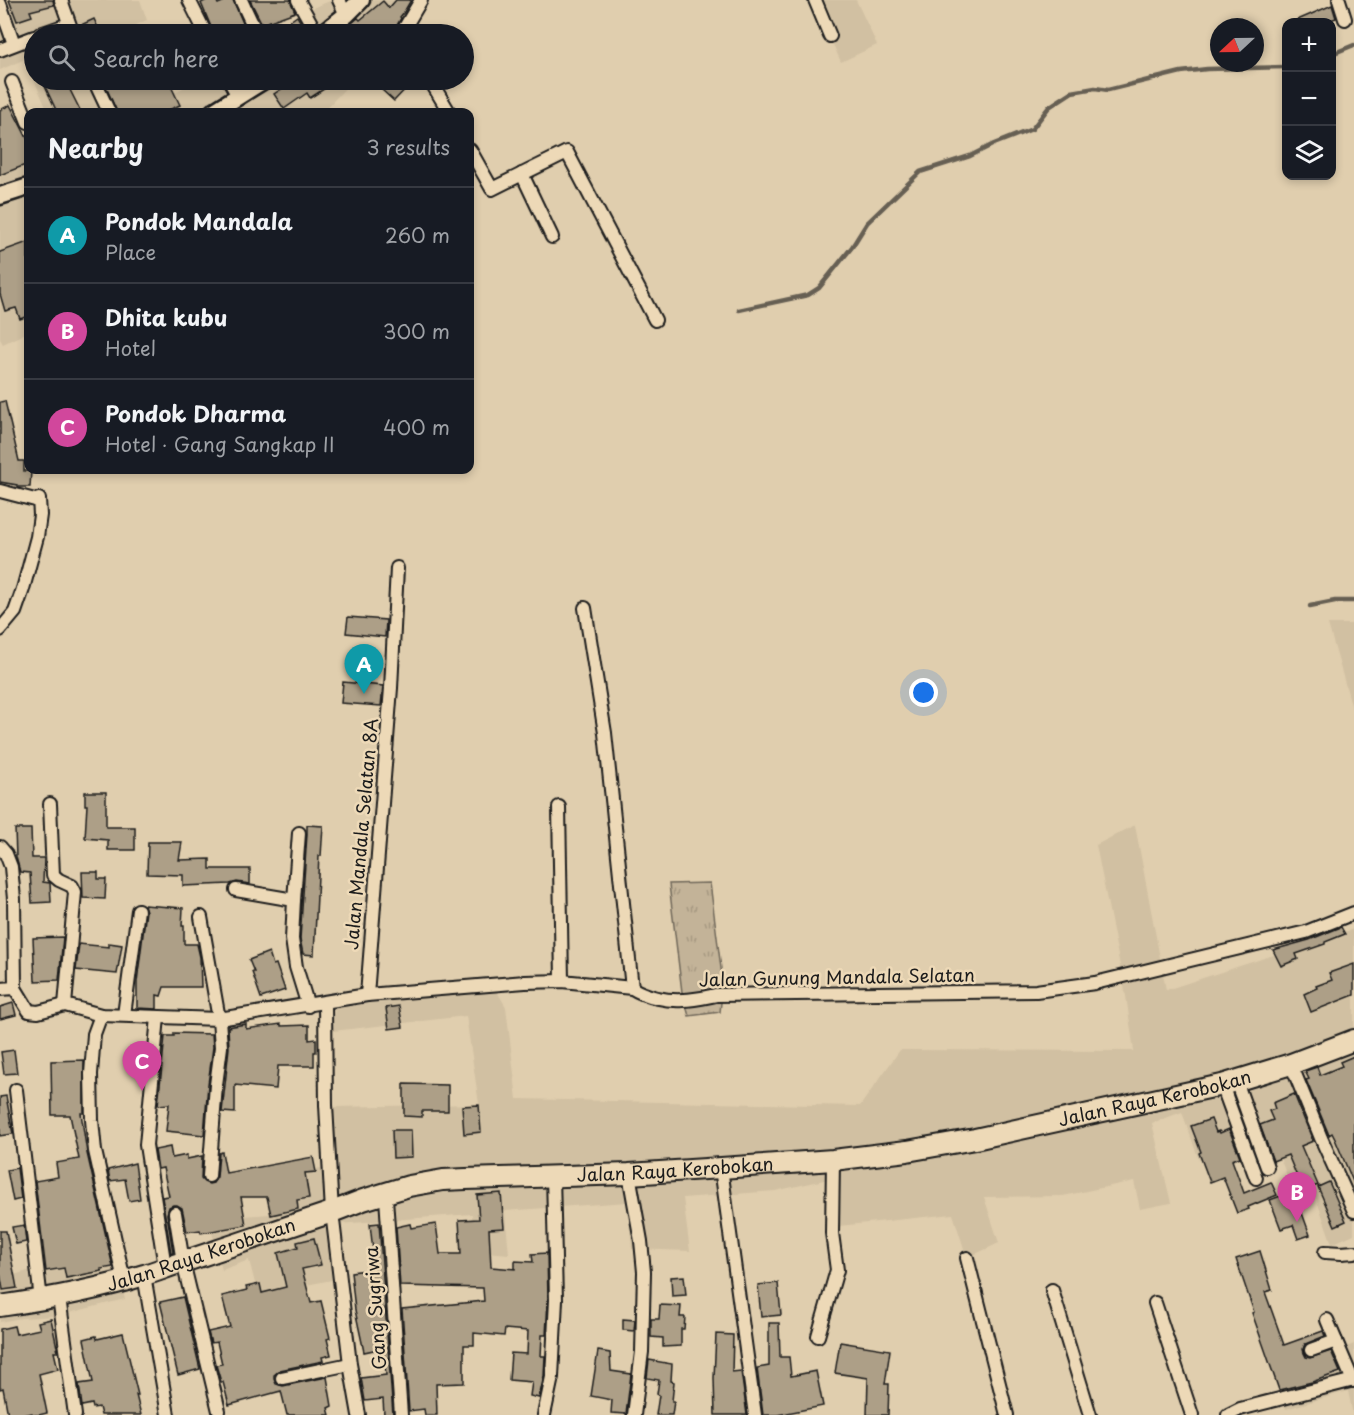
<!DOCTYPE html>
<html lang="en">
<head>
<meta charset="utf-8">
<style>
	body { margin:0; font-family:"Playpen Sans",sans-serif; background:#20242c; color:#f1f3f6 }
	.controls { position:absolute; right:18px; top:18px; display:grid; overflow:hidden; border-radius:12px; box-shadow:0 3px 9px #0003 }
	.controls button { width:54px; height:54px; display:grid; place-items:center; padding:0; border:0; border-bottom:2px solid #363941; background:#171b24; color:#f1f3f6; font:30px sans-serif }
	.compass { position:absolute; left:1210px; top:18px; width:54px; height:54px; border-radius:50%; background:#171b24; box-shadow:0 3px 9px #0003; rotate:248deg }
	.you { position:absolute; left:924px; top:693px; width:21px; height:21px; margin:-15px; border:4px solid #fff; border-radius:50%; background:#1a73e8; box-shadow:0 0 0 9px #1a73e833 }
	.badge { display:grid; place-items:center; width:39px; height:39px; border-radius:50%; background:#1f6fb2; color:#fff; font-size:20px; font-weight:700 }
	.pin { position:absolute; translate:-50% -50px; filter:drop-shadow(0 2px 3px #0008) }
	.pin::after { content:''; position:absolute; top:32px; width:21px; height:18px; background:inherit; clip-path:polygon(0 0,100% 0,50% 100%) }
	.list { margin:0; padding:0; list-style:none }
	h2 { display:flex; justify-content:space-between; align-items:center; height:78px; margin:0; padding:0 24px; font-size:26px }
	h2 small { font-size:20px; font-weight:400; color:#9ea1a6 }
	.list li { display:grid; grid-template-columns:39px 1fr auto; gap:18px; align-items:center; box-sizing:border-box; height:96px; padding:0 24px; border-top:2px solid #363941 }
	.list b { display:block; font-size:22px; white-space:nowrap }
	.list p { margin:0; font-size:20px; white-space:nowrap; color:#9ea1a6 }
	.list em { font-size:20px; font-style:normal; color:#9ea1a6 }
	.icon { flex:none; width:33px; height:33px; fill:none; stroke:currentColor; stroke-width:2; stroke-linecap:round; stroke-linejoin:round }
	.map { position:relative; flex:none; width:1354px; height:1415px; overflow:hidden }
	.search { position:absolute; background:#171b24; box-shadow:0 3px 9px #0003; left:24px; top:24px; width:450px; height:66px; display:flex; align-items:center; gap:15px; box-sizing:border-box; padding:0 21px; border-radius:33px; color:#9ea1a6; font-size:22px }
	.panel { position:absolute; background:#171b24; box-shadow:0 3px 9px #0003; left:24px; top:108px; width:450px; height:366px; border-radius:12px }
	.map>svg:first-child { display:block }
	.built { fill:#d1c0a2 }
	.grass { fill:url(#grass-tufts); stroke:#70685a; stroke-width:1.5 }
	.lines { fill:none; stroke-linecap:round; stroke-linejoin:round }
	.stream { stroke:#665f53; stroke-width:4.5 }
	.building { fill:#ad9f87; stroke:#1c1c1c; stroke-width:1.5 }
	.minor-casing { stroke:#1c1c1c; stroke-width:16 }
	.tertiary-casing { stroke:#1c1c1c; stroke-width:21 }
	.primary-casing { stroke:#1c1c1c; stroke-width:24 }
	.minor { stroke:#edd9b7; stroke-width:12 }
	.tertiary { stroke:#edd9b7; stroke-width:16 }
	.primary { stroke:#edd9b7; stroke-width:20 }
	.labels { text-anchor:middle; stroke-width:5; stroke-linejoin:round; paint-order:stroke }
	.street-label { font-size:18px; fill:#1c1c1c; stroke:#edd9b7 }
</style>
</head>
<body>
<div class="map">
<svg width="1354" height="1415" viewBox="0 0 1354 1415">
	<defs>
		<pattern id="grass-tufts" width="24" height="20" patternUnits="userSpaceOnUse" patternTransform="scale(1.5)"><rect width="24" height="20" fill="#c3b398"/><path d="M3 7l-1-3M5 7V3M7 7l1-3M15 17l-1-3M17 17v-4M19 17l1-3" fill="none" stroke="#a79982"/></pattern>
	</defs>
	<rect width="100%" height="100%" fill="#e0ceae"/>
	<filter id="ink" filterUnits="userSpaceOnUse"><feTurbulence type="fractalNoise" baseFrequency=".0167" numOctaves="2"/><feDisplacementMap in="SourceGraphic" scale="12" xChannelSelector="R" yChannelSelector="G"/><feConvolveMatrix kernelMatrix="1 2 1 2 8 2 1 2 1" color-interpolation-filters="sRGB"/></filter>
	<g filter="url(#ink)">
		<g class="built">
			<polygon points="0,0 140,0 147,20 136,25 140,34 34,34 34,80 159,80 167,96 199,80 353,80 323,112 48,112 25,59 0,70"/>
			<polygon points="332,0 419,0 397,34 269,34 299,14"/>
			<polygon points="813,0 856,0 877,45 841,62"/>
			<polygon points="28,152 28,332 3,344 0,339 0,164"/>
			<polygon points="1328,624 1354,624 1354,715"/>
			<polygon points="1135,825 1166,990 1354,929 1354,1234 1332,1244 1315,1195 1298,1204 1271,1135 1199,1160 1182,1112 1152,1123 1171,1203 1140,1209 1134,1181 1063,1196 984,1197 999,1243 967,1258 953,1214 839,1226 833,1178 775,1191 683,1198 690,1251 632,1249 627,1202 505,1211 509,1254 474,1251 472,1214 339,1224 337,1279 286,1289 259,1299 249,1260 222,1270 210,1225 243,1216 283,1213 280,1176 336,1165 334,1107 479,1104 466,1016 333,1031 336,991 380,997 491,981 506,1007 517,1099 860,1106 900,1050 1134,1051 1126,996 1096,845"/>
			<polygon points="110,1247 125,1299 57,1316 21,1318 0,1322 0,1279"/>
			<polygon points="1354,1344 1354,1415 1353,1415 1348,1391 1286,1409 1274,1376"/>
		</g>
		<polygon class="grass" points="710,883 723,984 720,1012 689,1016 682,992 669,884"/>
		<g class="lines">
			<g class="stream">
				<polyline points="1332,54 1354,45"/>
				<polyline points="739,310 808,295 819,288 852,247 867,223 920,172 970,156 994,144 1032,129 1049,107 1072,92 1095,88 1108,90 1181,72 1207,69 1286,67"/>
				<polyline points="1310,606 1335,601 1354,601"/>
			</g>
		</g>
		<g class="building">
			<polygon points="9,0 53,0 54,5 30,11 32,16 17,21"/>
			<polygon points="207,0 216,0 218,4 227,0 233,0 246,30 232,34 214,34 201,3"/>
			<polygon points="250,0 290,0 295,12 262,24"/>
			<polygon points="396,0 411,0 404,12 400,17 401,18 392,34 383,34 376,29 370,34 338,34 358,18 360,20 383,1 389,8"/>
			<polygon points="1332,5 1336,18 1325,22 1293,22"/>
			<polygon points="297,16 305,30 300,34 272,34"/>
			<polygon points="94,19 101,34 81,34 79,26"/>
			<polygon points="42,80 65,80 81,112 57,112"/>
			<polygon points="103,80 168,80 180,105 164,112 117,112"/>
			<polygon points="295,80 322,80 327,87 310,98 307,93 284,109 274,94"/>
			<polygon points="392,80 414,80 394,101 382,90"/>
			<polygon points="10,105 28,140 28,164 0,175 0,110"/>
			<polygon points="28,242 28,316 20,319 16,308 5,311 0,294 0,252"/>
			<polygon points="5,401 19,461 24,461 24,471 31,471 30,487 17,487 17,485 0,482 0,402"/>
			<polygon points="348,617 386,620 385,637 346,633"/>
			<polygon points="343,682 383,686 381,706 341,703"/>
			<polygon points="85,792 106,792 106,827 135,827 135,850 108,850 108,840 85,838 87,805 85,805"/>
			<polygon points="307,825 323,826 321,856 319,856 314,955 303,954 300,939 307,834"/>
			<polygon points="15,829 31,829 32,858 44,858 43,882 50,883 51,902 32,903 30,873 20,872 16,857"/>
			<polygon points="148,842 182,842 179,860 210,859 210,869 250,869 250,884 237,882 230,884 183,886 183,875 147,874"/>
			<polygon points="82,872 98,872 98,879 106,879 105,899 83,898"/>
			<polygon points="144,905 183,908 182,926 184,926 184,944 197,944 200,957 201,987 164,987 161,996 157,995 157,1009 137,1008 137,982 146,911"/>
			<polygon points="1341,927 1345,934 1325,942 1325,944 1296,954 1298,959 1281,966 1273,950 1309,940"/>
			<polygon points="63,937 59,980 35,981 33,938"/>
			<polygon points="109,943 122,945 117,974 76,970 79,944 109,947"/>
			<polygon points="269,952 273,965 276,964 285,990 261,998 252,972 254,972 249,960"/>
			<polygon points="1354,964 1354,995 1311,1012 1304,994 1317,988 1316,986 1332,980 1329,973"/>
			<polygon points="13,1003 16,1015 0,1019 0,1007"/>
			<polygon points="399,1006 403,1027 389,1029 386,1008"/>
			<polygon points="246,1024 246,1029 281,1024 281,1026 309,1025 309,1040 316,1039 316,1052 314,1052 314,1066 278,1066 276,1089 235,1085 235,1113 222,1112 229,1048 228,1027"/>
			<polygon points="174,1033 212,1034 213,1047 208,1084 204,1135 166,1131 169,1104 158,1105 165,1036 174,1036"/>
			<polygon points="14,1050 17,1073 4,1074 1,1052"/>
			<polygon points="1354,1056 1354,1184 1335,1139 1332,1133 1329,1135 1306,1080 1309,1079 1305,1071 1317,1067 1320,1075 1342,1066 1340,1062"/>
			<polygon points="84,1060 84,1113 81,1113 87,1153 113,1267 101,1269 102,1271 66,1278 64,1268 46,1271 35,1181 58,1177 56,1163 79,1159 70,1115 52,1115 51,1061"/>
			<polygon points="404,1084 448,1085 448,1111 422,1111 422,1117 404,1116"/>
			<polygon points="1294,1094 1313,1141 1301,1146 1318,1185 1303,1191 1288,1155 1273,1161 1260,1125 1273,1120 1269,1111 1275,1109 1273,1103"/>
			<polygon points="6,1096 13,1134 0,1136 0,1097"/>
			<polygon points="479,1105 481,1132 464,1134 462,1106"/>
			<polygon points="1211,1119 1216,1132 1219,1131 1220,1133 1229,1129 1240,1157 1232,1160 1244,1193 1271,1182 1277,1195 1248,1207 1249,1209 1237,1213 1223,1177 1210,1182 1199,1153 1201,1152 1191,1126"/>
			<polygon points="392,1130 411,1130 412,1157 393,1158"/>
			<polygon points="170,1147 172,1158 187,1155 187,1159 202,1156 201,1179 204,1182 209,1184 213,1183 217,1177 219,1153 222,1152 226,1173 313,1157 316,1172 305,1173 309,1198 297,1200 298,1209 271,1215 267,1197 241,1197 246,1225 201,1233 200,1230 187,1232 182,1208 177,1205 173,1205 169,1207 167,1214 173,1252 171,1253 162,1197 169,1196 163,1168 158,1169 155,1150"/>
			<polygon points="135,1163 140,1199 129,1201 125,1179 110,1181 108,1170"/>
			<polygon points="17,1168 21,1199 13,1201 7,1170"/>
			<polygon points="1329,1182 1346,1221 1335,1226 1318,1187"/>
			<polygon points="1294,1191 1310,1235 1298,1239 1293,1225 1281,1229 1270,1200"/>
			<polygon points="501,1193 504,1228 489,1229 491,1267 515,1269 515,1261 533,1262 532,1254 547,1253 548,1300 546,1335 542,1335 541,1356 545,1356 544,1376 539,1398 530,1396 532,1382 509,1380 511,1353 527,1354 528,1331 505,1329 504,1336 474,1333 474,1345 464,1345 464,1383 436,1384 437,1415 425,1415 424,1409 409,1411 402,1309 484,1301 483,1288 400,1286 396,1227 410,1224 411,1228 436,1224 440,1254 461,1254 459,1220 479,1219 477,1195"/>
			<polygon points="379,1223 393,1415 384,1415 383,1399 365,1401 361,1378 386,1375 383,1348 364,1352 355,1310 351,1272 375,1269 370,1224"/>
			<polygon points="24,1225 26,1242 16,1244 12,1227"/>
			<polygon points="0,1231 6,1231 17,1288 3,1290 0,1273"/>
			<polygon points="314,1238 321,1265 302,1269 311,1303 321,1301 330,1338 327,1339 331,1355 322,1357 323,1361 280,1370 274,1375 274,1379 276,1384 283,1386 327,1377 332,1406 328,1408 330,1415 287,1415 281,1391 229,1405 223,1382 221,1382 216,1365 222,1364 217,1342 211,1343 208,1332 230,1327 222,1296 247,1290 246,1287 260,1284 262,1293 286,1287 278,1253 298,1247 297,1242"/>
			<polygon points="1260,1251 1272,1290 1265,1292 1284,1345 1323,1331 1325,1336 1305,1344 1303,1349 1304,1353 1306,1357 1310,1358 1331,1351 1340,1372 1312,1382 1279,1390 1252,1313 1254,1312 1236,1259"/>
			<polygon points="684,1276 686,1295 672,1296 671,1277"/>
			<polygon points="778,1283 781,1315 761,1317 758,1285"/>
			<polygon points="183,1297 200,1369 178,1375 160,1302"/>
			<polygon points="660,1305 681,1306 680,1317 685,1317 684,1329 681,1329 681,1346 663,1347 663,1338 651,1337 651,1319 659,1319"/>
			<polygon points="51,1319 58,1352 54,1352 58,1369 39,1374 47,1413 39,1415 33,1415 32,1413 22,1415 8,1415 3,1388 0,1389 0,1329 14,1326 16,1334 40,1329 38,1322"/>
			<polygon points="623,1319 635,1320 634,1331 623,1330"/>
			<polygon points="769,1323 779,1323 780,1357 789,1357 791,1376 816,1371 823,1406 777,1415 763,1415 757,1368 769,1366"/>
			<polygon points="123,1333 138,1395 136,1395 141,1415 101,1415 99,1407 93,1408 92,1404 82,1406 79,1384 93,1382 84,1339 96,1336 97,1339"/>
			<polygon points="716,1334 733,1335 732,1372 741,1371 747,1415 715,1415 714,1378"/>
			<polygon points="840,1342 890,1350 885,1384 889,1384 888,1415 867,1415 868,1378 835,1373"/>
			<polygon points="598,1351 610,1353 611,1371 631,1374 626,1414 611,1413 612,1400 591,1396"/>
			<polygon points="649,1360 672,1364 671,1381 674,1382 672,1401 674,1401 672,1415 656,1415 659,1395 657,1394 659,1380 647,1378"/>
		</g>
		<g class="lines">
			<defs>
				<g id="minor">
					<polyline points="61,0 73,34"/>
					<polyline points="189,0 206,34"/>
					<polyline points="241,0 257,34"/>
					<polyline points="298,0 317,34"/>
					<polyline points="339,0 346,15"/>
					<polyline points="815,0 830,36"/>
					<polyline points="1339,0 1345,19"/>
					<polyline points="0,4 14,44"/>
					<polyline points="40,34 69,24"/>
					<polyline points="401,34 421,0"/>
					<polyline points="0,50 34,37"/>
					<polyline points="94,80 109,112"/>
					<polyline points="229,80 238,96"/>
					<polyline points="430,80 449,112"/>
					<polyline points="12,82 28,122"/>
					<polyline points="470,150 492,189 567,152 655,320"/>
					<polyline points="522,174 552,237"/>
					<polyline points="0,491 39,501"/>
					<polyline points="585,608 605,733 632,988"/>
					<polyline points="0,630 15,612 23,589 37,537 40,515 39,499"/>
					<polyline points="50,804 53,875 59,880 72,886 75,892 65,1005"/>
					<polyline points="559,807 562,981"/>
					<polyline points="0,847 6,854 11,867 14,899 15,988"/>
					<polyline points="236,890 294,900 292,939 296,967 308,1006"/>
					<polyline points="294,900 299,833"/>
					<polyline points="201,917 219,1019 221,1047 216,1085 209,1176"/>
					<path d="M0,989L15,988L29,1011L38,1012L65,1005L101,1015L219,1019L367,995L525,982L562,981L632,988C646,997 667,1001 683,1000C694,1000 706,997 716,995L1036,991L1095,983L1306,932L1354,913"/>
					<polyline points="367,995 391,688 397,568"/>
					<polyline points="325,1002 326,1105 332,1212 350,1364 359,1415"/>
					<polyline points="101,1015 94,1034 91,1074 92,1120 95,1151 124,1280"/>
					<polyline points="124,1015 138,910"/>
					<polyline points="158,1017 146,1145 165,1267"/>
					<polyline points="1291,1064 1321,1138 1354,1211"/>
					<polyline points="1236,1081 1267,1167"/>
					<polyline points="1222,1085 1256,1178"/>
					<polyline points="16,1090 41,1300"/>
					<polyline points="721,1168 755,1415"/>
					<polyline points="629,1174 641,1241 644,1272 642,1352 634,1415"/>
					<polyline points="386,1198 401,1415"/>
					<polyline points="175,1213 183,1262 219,1411"/>
					<polyline points="1325,1252 1341,1253 1354,1252"/>
					<polyline points="967,1258 1007,1415"/>
					<polyline points="144,1275 168,1415"/>
					<polyline points="1052,1290 1090,1415"/>
					<polyline points="59,1297 75,1415"/>
					<polyline points="1155,1303 1192,1415"/>
					<polyline points="1327,1320 1353,1381"/>
					<polyline points="818,1336 837,1270 832,1233 833,1160"/>
					<polyline points="1311,1350 1336,1341"/>
					<polyline points="282,1378 350,1364"/>
					<polyline points="544,1415 552,1377 556,1300 553,1175"/>
					<polyline points="1228,1415 1240,1409 1354,1380"/>
				</g>
				<g id="tertiary">
					<polyline points="322,34 346,15 361,0"/>
					<polyline points="213,112 264,80"/>
					<polyline points="0,196 28,187"/>
				</g>
				<g id="primary">
					<path id="s1" d="M0,1306C48,1299 97,1290 144,1275C158,1271 169,1266 183,1262L332,1212L363,1200L409,1186L443,1180L466,1179L629,1174L721,1168L833,1160L907,1151L975,1139L1222,1085L1291,1064L1354,1040"/>
				</g>
			</defs>
			<use href="#minor" class="minor-casing"/>
			<use href="#tertiary" class="tertiary-casing"/>
			<use href="#primary" class="primary-casing"/>
			<use href="#minor" class="minor"/>
			<use href="#tertiary" class="tertiary"/>
			<use href="#primary" class="primary"/>
		</g>
	</g>
	<g class="labels">
		<g class="street-label">
			<text transform="translate(362 834) rotate(-85)" y="6">Jalan Mandala Selatan 8A</text>
			<text transform="translate(837 978) rotate(-1)" y="6">Jalan Gunung Mandala Selatan</text>
			<text dy="6" stroke="none"><textPath href="#s1" startOffset="1180">Jalan Raya Kerobokan</textPath></text>
			<text dy="6" stroke="none"><textPath href="#s1" startOffset="694">Jalan Raya Kerobokan</textPath></text>
			<text dy="6" stroke="none"><textPath href="#s1" startOffset="208">Jalan Raya Kerobokan</textPath></text>
			<text transform="translate(376 1308) rotate(-94)" y="6">Gang Sugriwa</text>
		</g>
	</g>
</svg>
<div class="controls">
<button>+</button>
<button>−</button>
<button><svg class="icon" aria-label="layers" viewBox="0 0 24 24"><path d="M12 4l9 5-9 5-9-5zM3 14l9 5 9-5"/></svg></button>
</div>
<svg class="compass" viewBox="-18 -18 36 36"><path d="M0-13l5 13h-10z" fill="#e53935"/><path d="M0 13l5-13h-10z" fill="#9ea1a6"/></svg>
<div class="you"></div>
<div class="pin badge" style="left:364px;top:694px;background:#0f9aa8">A</div>
<div class="pin badge" style="left:1297px;top:1222px;background:#d1479c">B</div>
<div class="pin badge" style="left:142px;top:1091px;background:#d1479c">C</div>
<div class="search"><svg class="icon" aria-label="search" viewBox="0 0 24 24"><circle cx="10" cy="10" r="6"/><path d="M15 15l6 6"/></svg>Search here</div>
<section class="panel">
<h2>Nearby<small>3 results</small></h2>
<ul class="list">
<li><span class="badge" style="background:#0f9aa8">A</span><div><b>Pondok Mandala</b><p>Place</p></div><em>260 m</em></li>
<li><span class="badge" style="background:#d1479c">B</span><div><b>Dhita kubu</b><p>Hotel</p></div><em>300 m</em></li>
<li><span class="badge" style="background:#d1479c">C</span><div><b>Pondok Dharma</b><p>Hotel · Gang Sangkap II</p></div><em>400 m</em></li>
</ul>
</section>
</div>
</body>
</html>
